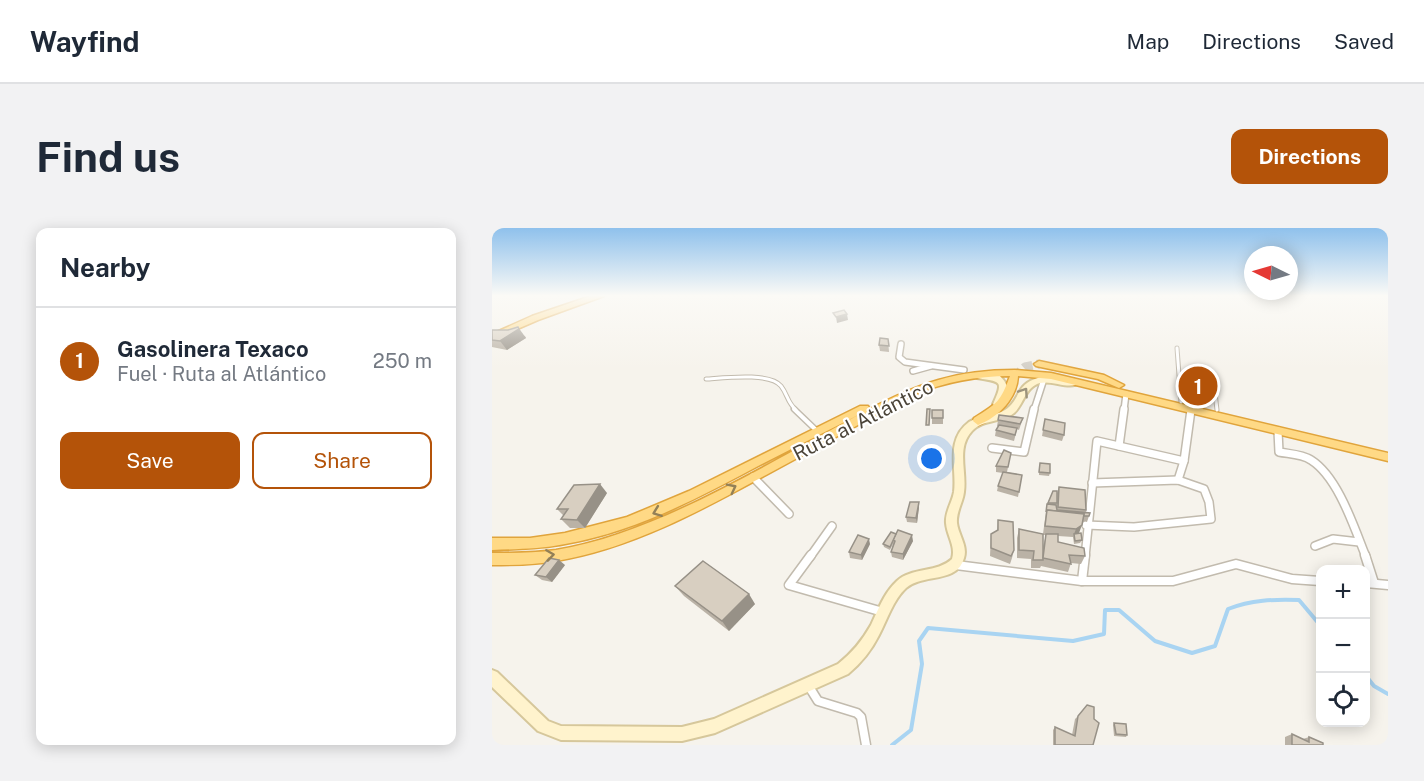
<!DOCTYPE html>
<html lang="en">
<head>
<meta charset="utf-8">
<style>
	body { margin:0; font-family:"Public Sans",sans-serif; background:#f2f2f3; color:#1f2937 }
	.controls { position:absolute; right:18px; bottom:18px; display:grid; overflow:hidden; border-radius:12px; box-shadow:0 3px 15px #0003 }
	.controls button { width:54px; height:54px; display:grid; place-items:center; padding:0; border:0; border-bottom:2px solid #e0e1e3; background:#fff; color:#1f2937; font:30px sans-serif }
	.compass { position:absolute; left:752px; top:18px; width:54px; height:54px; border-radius:50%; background:#fff; box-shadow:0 3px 15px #0003; rotate:275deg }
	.you { position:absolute; left:440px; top:231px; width:21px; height:21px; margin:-15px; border:4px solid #fff; border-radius:50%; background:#1a73e8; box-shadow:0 0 0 9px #1a73e833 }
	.badge { display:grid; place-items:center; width:39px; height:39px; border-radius:50%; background:#b45309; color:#fff; font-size:20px; font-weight:700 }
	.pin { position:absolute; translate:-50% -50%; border:3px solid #fff; box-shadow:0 2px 6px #0006 }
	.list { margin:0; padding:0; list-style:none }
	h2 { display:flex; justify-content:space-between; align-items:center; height:78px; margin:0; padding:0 24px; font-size:26px }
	h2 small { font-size:20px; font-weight:400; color:#747a83 }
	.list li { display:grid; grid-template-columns:39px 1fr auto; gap:18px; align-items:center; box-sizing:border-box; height:108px; padding:0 24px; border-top:2px solid #e0e1e3 }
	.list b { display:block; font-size:22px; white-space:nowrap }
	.list p { margin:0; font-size:20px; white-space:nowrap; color:#747a83 }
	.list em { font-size:20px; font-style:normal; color:#747a83 }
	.actions { display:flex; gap:12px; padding:18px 24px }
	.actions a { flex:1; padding:14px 0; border:2px solid #b45309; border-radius:12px; text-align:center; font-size:21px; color:#b45309 }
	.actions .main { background:#b45309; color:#fff }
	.icon { flex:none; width:33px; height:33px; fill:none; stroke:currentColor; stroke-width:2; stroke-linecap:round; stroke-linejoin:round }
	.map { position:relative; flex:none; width:896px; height:517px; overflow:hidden; border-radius:12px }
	header { display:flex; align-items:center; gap:36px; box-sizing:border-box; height:84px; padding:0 30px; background:#fff; border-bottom:2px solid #e0e1e3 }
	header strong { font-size:28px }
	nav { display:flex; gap:33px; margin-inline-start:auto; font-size:21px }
	.intro { display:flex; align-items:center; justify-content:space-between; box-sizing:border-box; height:144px; padding:0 36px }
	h1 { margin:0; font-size:42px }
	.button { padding:15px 27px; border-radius:12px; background:#b45309; color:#fff; font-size:21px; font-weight:700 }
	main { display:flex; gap:36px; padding:0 36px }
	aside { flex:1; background:#fff; border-radius:12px; box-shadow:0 3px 15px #0003 }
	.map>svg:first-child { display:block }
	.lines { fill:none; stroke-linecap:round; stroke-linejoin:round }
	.stream { stroke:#a9d4f2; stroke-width:4 }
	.trunk-tunnel { stroke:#d4d0c8; stroke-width:9; stroke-dasharray:9 4.5; stroke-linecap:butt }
	.service-far1-casing { stroke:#c2bbae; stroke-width:5 }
	.service-casing { stroke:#c2bbae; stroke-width:7 }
	.minor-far2-casing { stroke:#c2bbae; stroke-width:8 }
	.minor-far1-casing { stroke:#c2bbae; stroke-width:10 }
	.minor-casing { stroke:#c2bbae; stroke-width:11 }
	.secondary-casing { stroke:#d6c79b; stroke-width:4 }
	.trunk-casing { stroke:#e0a43c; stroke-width:3 }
	.service-far1 { stroke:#fff; stroke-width:3 }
	.service { stroke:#fff; stroke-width:4 }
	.minor-far2 { stroke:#fff; stroke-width:5 }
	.minor-far1 { stroke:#fff; stroke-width:7 }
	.minor { stroke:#fff; stroke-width:8 }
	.secondary { fill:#fff3cd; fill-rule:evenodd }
	.trunk { fill:#ffd985; fill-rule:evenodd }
	.wall { fill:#bab2a6; fill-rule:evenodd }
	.shaded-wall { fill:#979187 }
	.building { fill:#d8cfc1; stroke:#979187; stroke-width:1.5 }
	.oneway { stroke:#9c937c }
	.oneway2 { stroke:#938057 }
	.labels { text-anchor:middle; stroke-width:4.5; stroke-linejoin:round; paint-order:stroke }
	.street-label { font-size:20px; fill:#4b4439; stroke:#fff }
</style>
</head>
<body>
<header>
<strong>Wayfind</strong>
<nav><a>Map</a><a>Directions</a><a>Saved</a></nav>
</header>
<div class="intro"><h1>Find us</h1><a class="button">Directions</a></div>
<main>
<aside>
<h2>Nearby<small></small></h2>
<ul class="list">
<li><span class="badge">1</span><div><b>Gasolinera Texaco</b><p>Fuel · Ruta al Atlántico</p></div><em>250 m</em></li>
</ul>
<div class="actions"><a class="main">Save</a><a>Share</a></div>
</aside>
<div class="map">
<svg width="896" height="517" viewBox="0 0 896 517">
	<rect width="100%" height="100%" fill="#f6f3ec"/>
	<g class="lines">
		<g class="stream">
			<polyline points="874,448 882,458 896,466"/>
			<path d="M400,517L419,502L430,436L427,413L436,400L581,413L612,406L613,382H627L663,413L700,425L723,418L736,381C759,372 782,371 807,372L828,397"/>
		</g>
		<polyline class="trunk-tunnel" points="522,149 533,139 547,136"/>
		<defs>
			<g id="service-far1">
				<polyline points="685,120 689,174"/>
				<polyline points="689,150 722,156 725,182"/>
				<path d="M214,151C231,150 278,144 289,158C296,167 295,174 304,182"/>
			</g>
			<polyline id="service" points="302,181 324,202"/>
			<g id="minor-far2">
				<polyline points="409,116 407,129 413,134 472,142"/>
				<polyline points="421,143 439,138"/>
				<polyline points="542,182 552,151"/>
				<polyline points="632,182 634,166"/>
			</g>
			<g id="minor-far1">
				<path d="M786,203L787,224C797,226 810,226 819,232C846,249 862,299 874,329"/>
				<polyline points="627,218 632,181"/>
				<polyline points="500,220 532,224 542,181"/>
				<polyline points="261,249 297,286"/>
				<polyline points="686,252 692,233 699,182"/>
				<polyline points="594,297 642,299 719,291 717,274 712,261 686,252 600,255"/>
				<polyline points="823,318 841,311 867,314"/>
				<polyline points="318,329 340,298"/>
				<polyline points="593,329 605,213 692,233"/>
			</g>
			<g id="minor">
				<polyline points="319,327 297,357 391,384"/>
				<polyline points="873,327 882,355"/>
				<polyline points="464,337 590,353 681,353 744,336 800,351 828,353"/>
				<polyline points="590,353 593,327"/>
				<polyline points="874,355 896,357"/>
				<polyline points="316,457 326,473 365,485 369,489 374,517"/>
			</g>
			<g id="secondary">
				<path d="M488,145L507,147C519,159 517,164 509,178H503L501,176C513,151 507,154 485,150V146Z"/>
				<path d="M549,149H563L586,153L587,155C578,162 560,152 548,155C533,159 532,176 522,185C510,195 491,191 480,203C464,220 475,243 472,264C471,274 464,284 465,295C466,306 476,318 472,330C465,356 431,345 414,360C401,372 395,392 387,407C379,423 369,435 356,446L223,505L190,513L69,512L46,503L0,459V442L5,444L56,493L69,498L190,499L222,491L346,436C360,425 370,413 379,397C386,382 392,365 405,353C420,339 445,345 460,331C464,318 455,308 454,295C453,284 460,275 462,264C465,240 453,212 477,194C488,187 502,189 513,182C530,171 522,156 549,149Z"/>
			</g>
			<g id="trunk">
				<polygon points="99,68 112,68 46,92 0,112 0,106 40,88"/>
				<polygon points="547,133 612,147 632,157 627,160 606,151 544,138 542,136"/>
				<path d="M523,142L559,145L896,225V233L559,151L526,148C525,170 507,189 486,197L481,193L482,190C506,175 508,174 518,148C484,148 454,154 423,166C373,193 324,220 274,247C208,283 138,321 64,333C43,337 21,337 0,337V325C21,325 42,325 64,322C168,305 281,232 374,183C339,201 303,219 268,237C206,270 143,304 73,316C49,321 25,321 0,322V310H38L73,305L135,289L197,263L368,178H376L377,180L376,182C427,155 464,142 523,142Z"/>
			</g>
		</defs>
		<use href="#service-far1" class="service-far1-casing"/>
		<use href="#service" class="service-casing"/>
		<use href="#minor-far2" class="minor-far2-casing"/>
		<use href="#minor-far1" class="minor-far1-casing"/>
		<use href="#minor" class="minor-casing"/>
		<use href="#secondary" class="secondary-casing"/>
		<use href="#trunk" class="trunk-casing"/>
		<use href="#service-far1" class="service-far1"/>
		<use href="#service" class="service"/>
		<use href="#minor-far2" class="minor-far2"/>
		<use href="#minor-far1" class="minor-far1"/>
		<use href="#minor" class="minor"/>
		<use href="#secondary" class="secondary"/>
		<use href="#trunk" class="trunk"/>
	</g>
	<g class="wall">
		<polygon points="0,102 33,108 34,110 15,122 0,119"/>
		<polygon points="396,111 397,124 388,123 387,117"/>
		<rect x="440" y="182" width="11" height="14"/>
		<polygon points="507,187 531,190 527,202 525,201 522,213 503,208 504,202 506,198 505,198"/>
		<polygon points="553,191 572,207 570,213 550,208"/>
		<polygon points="519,225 515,244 530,247 526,269 505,263 506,258 511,245 504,244 504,238"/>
		<polygon points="547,238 558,245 557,248 547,247"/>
		<path d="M567,259L594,282L593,285L597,288L595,294L591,293L586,306L590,312L588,315L582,316L581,309L566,308V314L593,328L589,336L579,335L576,344L549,338L548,340H539V331L525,330V310L527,301L551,306L555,276L561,263L565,265ZM551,307H554L551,318Z"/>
		<polygon points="115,265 93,300 78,300 69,291 72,288 65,281"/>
		<polygon points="427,274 427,279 425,295 415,294 414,289"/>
		<polygon points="506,292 522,322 520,330 518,336 498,328 499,306 505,303"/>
		<polygon points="399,304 421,313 411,332 400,329 399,324 401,316 398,322 392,319 391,316"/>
		<polygon points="378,316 370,332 358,330 357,324"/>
		<polygon points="73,337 60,354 50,352 43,347"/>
		<polygon points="183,358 263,376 237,403 192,368"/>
		<polygon points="586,488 601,517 561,517 561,502 563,499 580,507 583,491"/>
		<polygon points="622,495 635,507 634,509 622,508 621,497"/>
		<polygon points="800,506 811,511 817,509 831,517 793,517 793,509"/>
	</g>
	<g class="shaded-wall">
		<polygon points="355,86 356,92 345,95 344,89"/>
		<polygon points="26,99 34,110 15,122 8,113"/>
		<polygon points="108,256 115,265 93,300 85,292"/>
		<polygon points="427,274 427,279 425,295 424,290"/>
		<polygon points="590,297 587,305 582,306 584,301"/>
		<polygon points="420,307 421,313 411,332 411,326"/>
		<polygon points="377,311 378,316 370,332 369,327"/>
		<polygon points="67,332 73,337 60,354 54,349"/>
		<polygon points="257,366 263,376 237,403 230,393"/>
	</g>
	<g class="building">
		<polygon points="352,82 355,86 344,89 341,85"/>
		<polygon points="26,99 27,101 8,113 0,112 0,102 16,102"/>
		<polygon points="388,110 396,111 397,118 387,117"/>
		<polygon points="435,181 438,181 437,197 434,197"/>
		<rect x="440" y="182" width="11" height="8"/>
		<polygon points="507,187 531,190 528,196 506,192"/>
		<polygon points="553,191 573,195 572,207 551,202"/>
		<polygon points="507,197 525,200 523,207 504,202"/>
		<polygon points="512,222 519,225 516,239 504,238"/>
		<polygon points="548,235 558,236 558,245 547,244"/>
		<polygon points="511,244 530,247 527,264 506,258"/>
		<polygon points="108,256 85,292 69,291 76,281 65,281 82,257"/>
		<polygon points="567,259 593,262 594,282 566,279"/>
		<polygon points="561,263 565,263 565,275 556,275"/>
		<polygon points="418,274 427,274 424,290 414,289"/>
		<polygon points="555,276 564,277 565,282 598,285 597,288 592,288 592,286 555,282 554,284"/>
		<polygon points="555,282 592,286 590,297 584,301 553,298"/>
		<polygon points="506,292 521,294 522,322 519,328 499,320 499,306 506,302"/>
		<polygon points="527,301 551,306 551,332 541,332 542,323 527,322"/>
		<polygon points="406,302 420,307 411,326 399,324 403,313 401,312"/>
		<polygon points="399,304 404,306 398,319 391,316"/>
		<polygon points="589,305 590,312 583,313 582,306"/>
		<polygon points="554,306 566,306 566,314 592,320 593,328 577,327 579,336 551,330"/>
		<polygon points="366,307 377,311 369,327 357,324"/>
		<polygon points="57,330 67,332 54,349 43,347"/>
		<polygon points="211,333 257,366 230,393 183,358"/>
		<polygon points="595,477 602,479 602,491 607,495 601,517 563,517 563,499 583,508 586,488"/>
		<polygon points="622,495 634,496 635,507 624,506"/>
		<polygon points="800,506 817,514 817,509 831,515 831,517 800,517"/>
	</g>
	<defs><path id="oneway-chevron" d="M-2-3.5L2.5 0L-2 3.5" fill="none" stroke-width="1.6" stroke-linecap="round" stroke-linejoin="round" transform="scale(1.5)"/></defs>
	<use class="oneway" href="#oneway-chevron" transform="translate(532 164) rotate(-56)"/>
	<g class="oneway2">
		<use href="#oneway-chevron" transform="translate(240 260) rotate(-27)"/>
		<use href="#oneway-chevron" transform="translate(165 284) rotate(159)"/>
		<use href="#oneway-chevron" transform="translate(58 327) rotate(-8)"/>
	</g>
	<linearGradient id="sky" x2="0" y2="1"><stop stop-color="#8fc1ec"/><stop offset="0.48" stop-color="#fbfaf6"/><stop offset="1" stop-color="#fbfaf6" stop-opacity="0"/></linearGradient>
	<rect width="896" height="141" fill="url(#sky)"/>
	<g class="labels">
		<g class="street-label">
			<text transform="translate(371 192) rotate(-27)" y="7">Ruta al Atlántico</text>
		</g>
	</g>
</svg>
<div class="controls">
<button>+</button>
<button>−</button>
<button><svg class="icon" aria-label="locate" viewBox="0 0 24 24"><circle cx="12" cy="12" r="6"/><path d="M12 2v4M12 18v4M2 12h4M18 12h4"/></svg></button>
</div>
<svg class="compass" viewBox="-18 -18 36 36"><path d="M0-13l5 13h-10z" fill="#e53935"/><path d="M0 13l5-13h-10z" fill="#747a83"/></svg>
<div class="you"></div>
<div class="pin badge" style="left:706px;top:158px">1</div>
</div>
</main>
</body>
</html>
